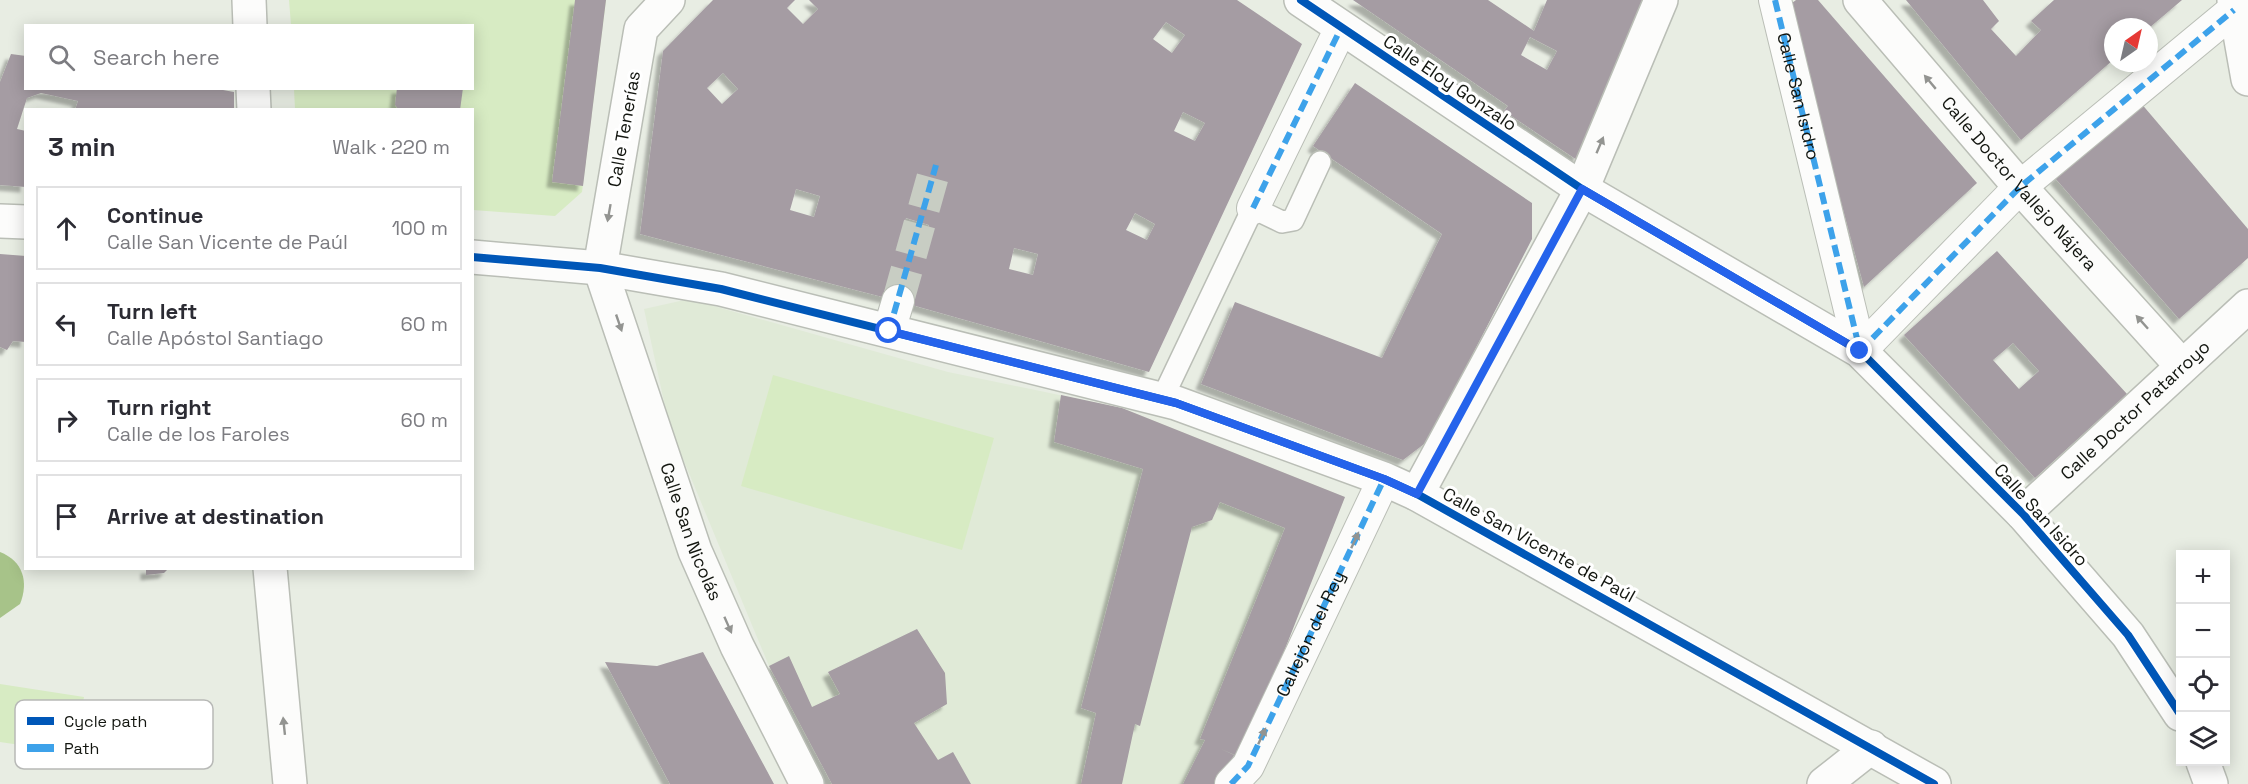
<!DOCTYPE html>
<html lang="en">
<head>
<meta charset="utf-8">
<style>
	body { margin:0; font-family:"Space Grotesk",sans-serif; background:#f7f7f7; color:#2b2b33 }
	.controls { position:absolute; right:18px; bottom:18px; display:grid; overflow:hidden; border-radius:0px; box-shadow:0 3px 15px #0003 }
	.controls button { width:54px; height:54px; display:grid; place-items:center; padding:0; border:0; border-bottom:2px solid #e1e1e2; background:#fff; color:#2b2b33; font:30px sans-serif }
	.compass { position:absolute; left:2104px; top:18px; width:54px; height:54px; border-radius:50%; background:#fff; box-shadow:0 3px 15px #0003; rotate:34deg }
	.stop { position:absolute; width:18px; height:18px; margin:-14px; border:4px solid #2563eb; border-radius:50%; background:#fff }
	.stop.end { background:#2563eb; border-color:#fff; box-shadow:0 2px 6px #0008 }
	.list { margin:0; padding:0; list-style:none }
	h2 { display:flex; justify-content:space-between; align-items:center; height:78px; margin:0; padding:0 24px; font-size:26px }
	h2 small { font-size:20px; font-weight:400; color:#7c7c81 }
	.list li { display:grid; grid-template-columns:39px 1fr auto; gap:18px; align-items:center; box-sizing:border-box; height:84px; margin:0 12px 12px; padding:0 12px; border:2px solid #e1e1e2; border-radius:0px }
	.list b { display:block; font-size:22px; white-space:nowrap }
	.list p { margin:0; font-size:20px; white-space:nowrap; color:#7c7c81 }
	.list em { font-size:20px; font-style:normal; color:#7c7c81 }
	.icon { flex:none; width:33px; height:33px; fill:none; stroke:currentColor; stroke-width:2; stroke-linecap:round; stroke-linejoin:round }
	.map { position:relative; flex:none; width:2248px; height:784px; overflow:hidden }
	.search { position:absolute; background:#fff; box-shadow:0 3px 15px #0003; left:24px; top:24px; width:450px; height:66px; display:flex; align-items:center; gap:15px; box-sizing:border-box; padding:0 21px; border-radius:0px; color:#7c7c81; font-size:22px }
	.panel { position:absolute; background:#fff; box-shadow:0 3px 15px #0003; left:24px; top:108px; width:450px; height:462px; border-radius:0px }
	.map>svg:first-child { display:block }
	.built { fill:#e0ead7 }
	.green { fill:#d7ebc3 }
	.water { fill:#a7c389 }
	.building { fill:#a59ca3; fill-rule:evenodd; filter:url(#shadow) }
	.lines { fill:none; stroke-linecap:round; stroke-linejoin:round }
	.pedestrian-tunnel { stroke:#c8cdc3; stroke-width:32; stroke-dasharray:32 16; stroke-linecap:butt }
	.service-casing { stroke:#babeb6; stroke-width:24 }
	.pedestrian-casing { stroke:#babeb6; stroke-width:34 }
	.minor-casing { stroke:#babeb6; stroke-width:36 }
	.service { stroke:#fcfcfb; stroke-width:21 }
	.pedestrian { stroke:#fcfcfb; stroke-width:32 }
	.minor { stroke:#fcfcfb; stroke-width:33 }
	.quiet { stroke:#3da2ea; stroke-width:6; stroke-dasharray:12 6; stroke-linecap:butt }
	.cycleway-casing { stroke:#fff; stroke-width:11 }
	.cycleway { stroke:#0057b8; stroke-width:8 }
	.oneway { fill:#939491 }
	.route { stroke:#2563eb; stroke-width:8 }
	.labels { text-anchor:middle; stroke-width:6; stroke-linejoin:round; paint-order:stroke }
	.street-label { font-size:18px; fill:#131610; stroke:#fff }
	.key { fill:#fff; stroke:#b8b9b7; stroke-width:1.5 }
	.key-label { font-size:16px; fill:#131610 }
</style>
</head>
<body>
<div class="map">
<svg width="2248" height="784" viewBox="0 0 2248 784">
	<defs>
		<filter id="shadow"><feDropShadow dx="-5.5" dy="5.5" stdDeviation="1.5" flood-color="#0004"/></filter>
	</defs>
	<rect width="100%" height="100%" fill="#e8ede3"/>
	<polygon class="built" points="689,299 948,372 1122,408 1345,497 1242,758 1233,756 1219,784 832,784 774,678 669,425 644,309"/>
	<g class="green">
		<polygon points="289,0 606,0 582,192 555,216 473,210 472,110 295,109 294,89 472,88 472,26 291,25"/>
		<polygon points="773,375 994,438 962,550 741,486"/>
		<polygon points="0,684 84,697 75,753 0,742"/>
	</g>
	<path class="water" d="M0,552C23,561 29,582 20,604L0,618Z"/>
	<g class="building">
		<polygon points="575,0 606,0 583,186 552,182"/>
		<path d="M713,0H795L787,8L803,24L818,9L809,0H1237L1302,44L1149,372L898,301L640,234L663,51ZM1166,22L1185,35L1172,53L1153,39ZM723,73L738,89L722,104L707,88ZM1183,112L1205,123L1195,141L1174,131ZM796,189L820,196L814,217L790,210ZM1135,213L1155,224L1147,240L1126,230ZM906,218L929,225L923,247L900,241ZM1014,248L1038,254L1033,275L1009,269Z"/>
		<path d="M1353,0H1488L1534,31L1547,0H1644L1577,160L1504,111L1508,106ZM1530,37L1557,51L1547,70L1521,55Z"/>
		<polygon points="1796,0 1818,0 1977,183 1864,287 1788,6"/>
		<polygon points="1906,0 1983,0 1999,21 1991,29 2016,56 2041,30 2031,21 2054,0 2182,0 2149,28 2113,27 2113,60 2021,140"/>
		<polygon points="11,54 26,56 26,88 212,88 234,92 234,110 75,110 78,101 41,93 27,98 17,129 26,131 26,187 0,185 0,82"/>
		<polygon points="1355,83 1532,203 1532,239 1428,441 1403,460 1201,384 1235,302 1382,358 1442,234 1313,146"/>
		<polygon points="397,88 463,88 460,110 399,110 395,105"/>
		<polygon points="2140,102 2248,229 2248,258 2179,319 2055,178"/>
		<path d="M1997,251L2127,394L2035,478L1904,335ZM2013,343L2039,371L2019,389L1993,360Z"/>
		<polygon points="0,254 26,256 26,342 13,341 7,350 0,347"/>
		<polygon points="1061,395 1122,408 1345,497 1242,758 1221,749 1234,755 1219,784 1183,784 1205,740 1200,739 1285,528 1220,502 1212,520 1192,527 1140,726 1135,724 1122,784 1081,784 1096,713 1081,708 1143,469 1054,442"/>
		<polygon points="146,568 169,568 164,573 146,575"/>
		<polygon points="917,629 945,673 947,704 914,723 938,760 953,752 971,784 832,784 769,666 789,656 812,707 840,694 828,672"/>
		<polygon points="703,652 774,784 670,784 605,662 657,666"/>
	</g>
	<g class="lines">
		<polyline class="pedestrian-tunnel" points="898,301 936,165"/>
		<defs>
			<polyline id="service" points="1162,399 1253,208 1282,222 1293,220 1320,162"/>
			<g id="pedestrian">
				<polyline points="1775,0 1860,351"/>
				<polyline points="1253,208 1341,28"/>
				<polyline points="889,331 898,301"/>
				<polyline points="1860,351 2020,187 2234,10"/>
				<path id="s1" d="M1231,784L1248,766L1384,479"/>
			</g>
			<g id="minor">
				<polyline points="249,0 250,26"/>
				<path id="s2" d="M668,0L641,29L600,268L695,551L737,646L807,784"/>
				<polyline points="1301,0 1582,189 1860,351 2023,514 2128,635 2180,714"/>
				<path id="s3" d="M1860,0L2020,187L2182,366"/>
				<polyline points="2234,0 2248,79"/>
				<polyline points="253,88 254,110"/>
				<polyline points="0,221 26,222"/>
				<polyline points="472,257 600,268 721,289 1176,403 1384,479 1417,494 1934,784"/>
				<polyline points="1417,494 1582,189 1661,0"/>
				<path id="s4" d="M2023,514L2248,306"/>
				<polyline points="270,568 290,784"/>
				<polyline points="2203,762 2211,784"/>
				<polyline points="1824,784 1871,747"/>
			</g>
		</defs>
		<use href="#service" class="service-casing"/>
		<use href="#pedestrian" class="pedestrian-casing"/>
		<use href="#minor" class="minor-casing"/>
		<use href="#service" class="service"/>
		<use href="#pedestrian" class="pedestrian"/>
		<use href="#minor" class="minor"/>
		<g class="quiet">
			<path id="s5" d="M1775,0L1860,351"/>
			<polyline points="1253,208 1341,28"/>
			<polyline points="889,331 936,165"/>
			<polyline points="1860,351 2020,187 2234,10"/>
			<polyline points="1231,784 1248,766 1384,479"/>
		</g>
		<defs>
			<g id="cycleway">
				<polyline points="1301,0 1582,189 1860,351 2023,514 2128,635 2180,714"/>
				<polyline points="472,257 600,268 721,289 1176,403 1384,479 1417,494 1934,784"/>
			</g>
		</defs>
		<use href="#cycleway" class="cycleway-casing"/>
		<use href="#cycleway" class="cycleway"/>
	</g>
	<defs><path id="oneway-solid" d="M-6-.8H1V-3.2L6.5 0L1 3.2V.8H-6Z" transform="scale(1.5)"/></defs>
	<g class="oneway">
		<use href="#oneway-solid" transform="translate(1930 82) rotate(-130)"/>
		<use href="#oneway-solid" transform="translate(1600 145) rotate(-67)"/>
		<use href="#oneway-solid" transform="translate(609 213) rotate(100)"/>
		<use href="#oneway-solid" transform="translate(2142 322) rotate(-132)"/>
		<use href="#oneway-solid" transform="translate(619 323) rotate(71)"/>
		<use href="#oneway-solid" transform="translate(1355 540) rotate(-65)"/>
		<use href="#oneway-solid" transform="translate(728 625) rotate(66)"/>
		<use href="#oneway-solid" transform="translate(284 726) rotate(-96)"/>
		<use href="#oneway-solid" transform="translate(1262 736) rotate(-65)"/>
	</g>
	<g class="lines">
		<polyline class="route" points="889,331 1176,403 1384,479 1417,494 1582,189 1860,351"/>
	</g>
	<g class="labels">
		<g class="street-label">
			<text transform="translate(1450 83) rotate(34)" y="6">Calle Eloy Gonzalo</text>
			<text dy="6" stroke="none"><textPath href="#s5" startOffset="99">Calle San Isidro</textPath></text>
			<text transform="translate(624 129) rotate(-80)" y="6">Calle Tenerías</text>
			<text dy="6" stroke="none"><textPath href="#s3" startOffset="243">Calle Doctor Vallejo Nájera</textPath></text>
			<text dy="6" stroke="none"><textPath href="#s4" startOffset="153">Calle Doctor Patarroyo</textPath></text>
			<text transform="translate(2041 515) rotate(48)" y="6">Calle San Isidro</text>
			<text dy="6" stroke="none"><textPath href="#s2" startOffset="561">Calle San Nicolás</textPath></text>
			<text transform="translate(1539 545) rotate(29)" y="6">Calle San Vicente de Paúl</text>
			<text dy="6" stroke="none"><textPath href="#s1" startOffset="171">Callejón del Rey</textPath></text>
		</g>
	</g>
	<rect x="15" y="700" width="198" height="69" rx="9" class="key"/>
	<rect x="27" y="717" width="27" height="8" fill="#0057b8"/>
	<rect x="27" y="744" width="27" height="8" fill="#3da2ea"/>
	<g class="key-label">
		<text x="64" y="727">Cycle path</text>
		<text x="64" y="754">Path</text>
	</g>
</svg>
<div class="controls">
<button>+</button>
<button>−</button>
<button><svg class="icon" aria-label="locate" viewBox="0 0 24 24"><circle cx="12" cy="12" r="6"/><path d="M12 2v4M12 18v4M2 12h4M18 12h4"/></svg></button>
<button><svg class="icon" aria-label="layers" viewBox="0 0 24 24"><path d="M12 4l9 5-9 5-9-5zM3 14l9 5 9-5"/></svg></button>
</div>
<svg class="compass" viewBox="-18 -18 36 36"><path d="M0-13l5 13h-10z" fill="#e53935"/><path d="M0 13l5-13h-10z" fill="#7c7c81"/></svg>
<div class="stop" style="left:889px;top:331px"></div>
<div class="stop end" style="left:1860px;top:351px"></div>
<div class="search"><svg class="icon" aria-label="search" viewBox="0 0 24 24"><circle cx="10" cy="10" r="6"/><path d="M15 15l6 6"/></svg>Search here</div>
<section class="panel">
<h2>3 min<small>Walk · 220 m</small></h2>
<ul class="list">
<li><svg class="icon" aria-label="ahead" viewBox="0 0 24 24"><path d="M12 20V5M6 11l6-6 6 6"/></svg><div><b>Continue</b><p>Calle San Vicente de Paúl</p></div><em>100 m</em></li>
<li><svg class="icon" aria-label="left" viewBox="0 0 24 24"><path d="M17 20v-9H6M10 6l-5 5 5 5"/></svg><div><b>Turn left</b><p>Calle Apóstol Santiago</p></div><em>60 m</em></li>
<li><svg class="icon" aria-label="right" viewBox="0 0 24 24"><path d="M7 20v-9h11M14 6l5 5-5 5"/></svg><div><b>Turn right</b><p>Calle de los Faroles</p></div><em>60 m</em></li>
<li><svg class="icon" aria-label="arrive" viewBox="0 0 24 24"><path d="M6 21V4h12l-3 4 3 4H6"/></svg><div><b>Arrive at destination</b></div></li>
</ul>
</section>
</div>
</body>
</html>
